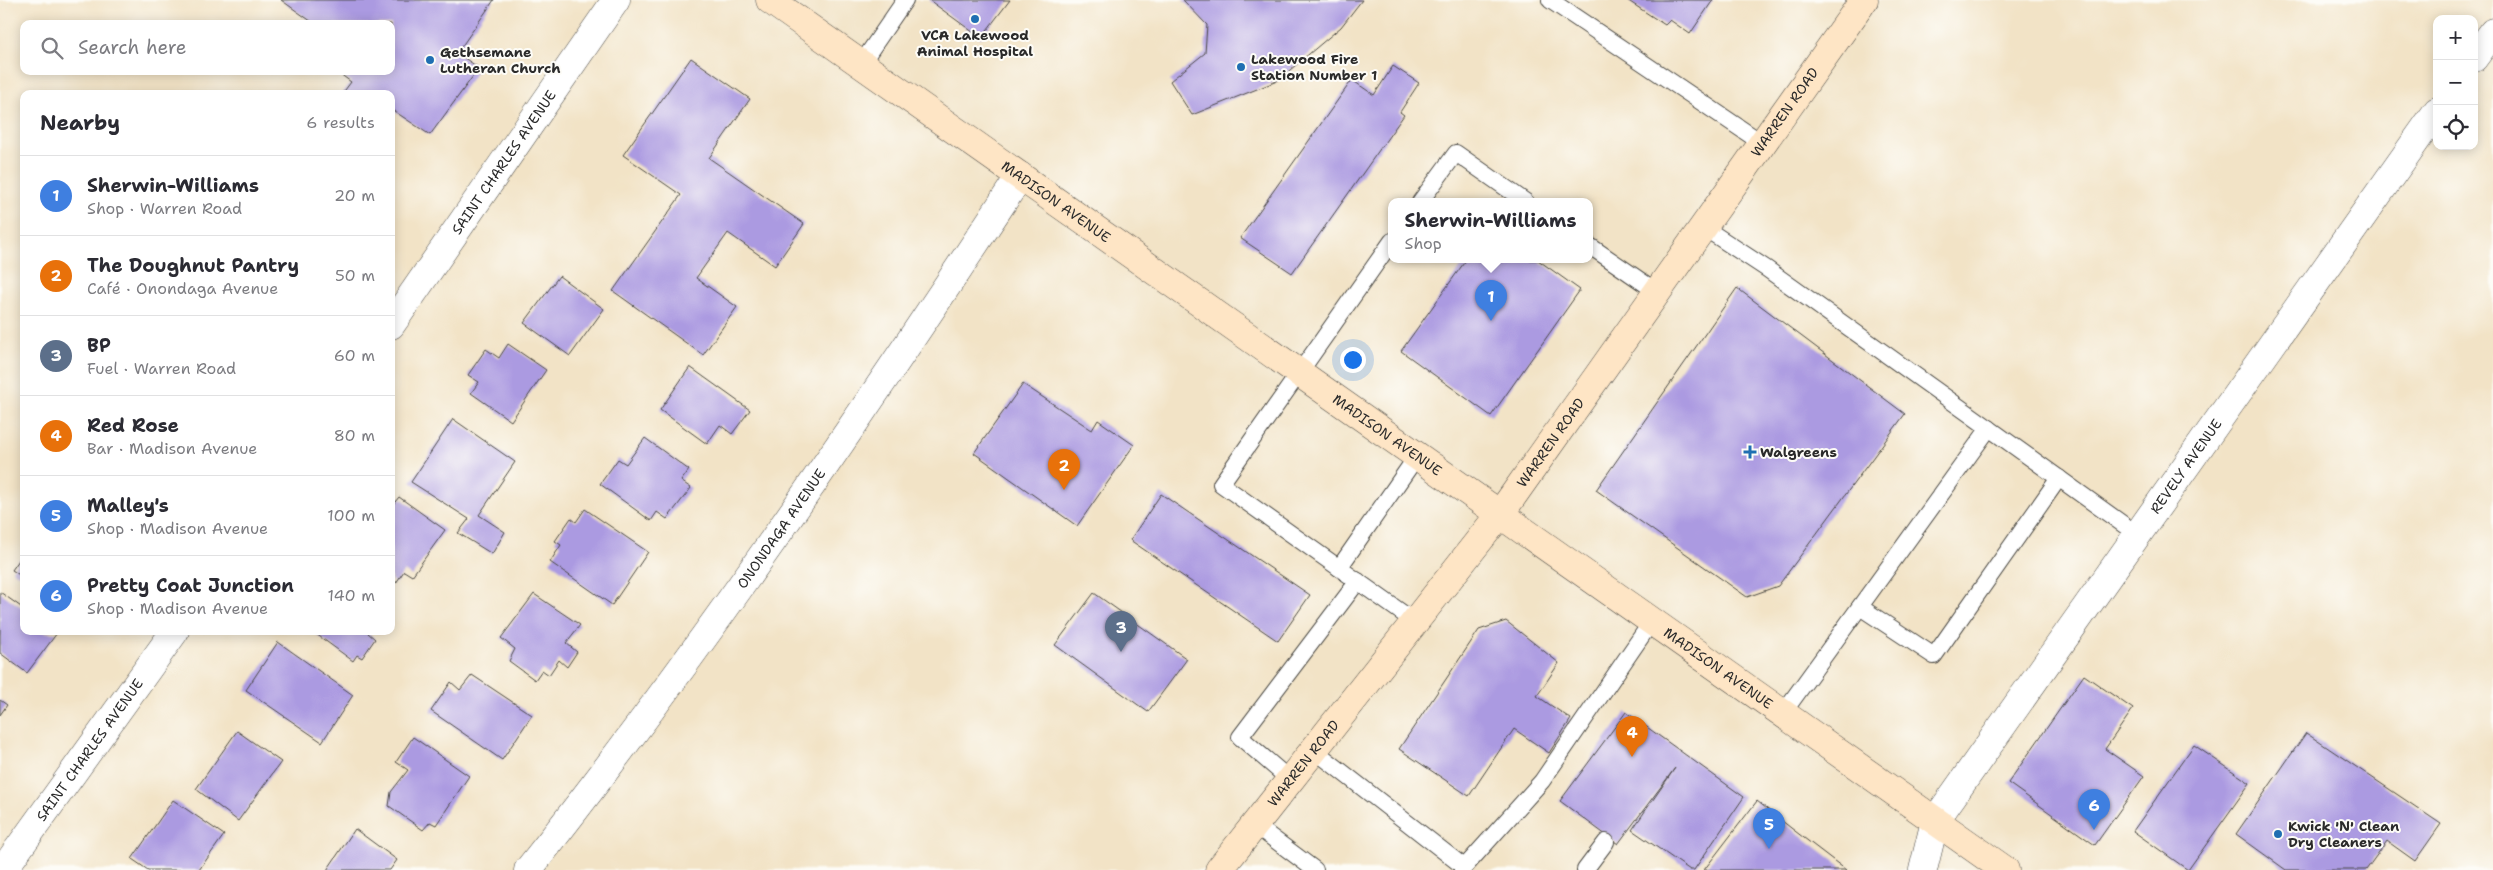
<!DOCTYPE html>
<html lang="en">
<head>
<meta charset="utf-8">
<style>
	body { margin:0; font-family:"Shantell Sans",sans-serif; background:#f2f2f3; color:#2b2b33 }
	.controls { position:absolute; right:15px; top:15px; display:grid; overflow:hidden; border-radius:10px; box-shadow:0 2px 12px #0003 }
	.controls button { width:45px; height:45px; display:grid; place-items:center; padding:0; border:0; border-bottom:1px solid #e1e1e2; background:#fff; color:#2b2b33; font:25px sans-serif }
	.you { position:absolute; left:1352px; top:359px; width:18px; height:18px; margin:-12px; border:4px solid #fff; border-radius:50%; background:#1a73e8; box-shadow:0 0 0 8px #1a73e833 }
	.badge { display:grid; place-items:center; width:32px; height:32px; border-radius:50%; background:#1a73e8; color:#fff; font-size:16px; font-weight:700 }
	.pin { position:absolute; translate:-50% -41px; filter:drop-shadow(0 1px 2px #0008) }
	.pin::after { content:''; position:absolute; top:26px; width:18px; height:15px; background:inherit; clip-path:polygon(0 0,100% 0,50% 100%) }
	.popup { position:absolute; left:1388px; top:198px; width:205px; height:65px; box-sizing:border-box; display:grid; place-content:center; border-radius:10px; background:#fff; filter:drop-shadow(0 1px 4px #0005); font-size:16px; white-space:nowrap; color:#7c7c81 }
	.popup b { font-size:19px; color:#2b2b33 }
	.popup::after { content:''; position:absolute; left:50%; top:100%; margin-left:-10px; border:10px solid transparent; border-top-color:#fff }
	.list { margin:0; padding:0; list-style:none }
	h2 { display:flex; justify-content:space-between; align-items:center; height:65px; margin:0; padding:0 20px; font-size:21px }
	h2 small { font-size:16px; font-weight:400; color:#7c7c81 }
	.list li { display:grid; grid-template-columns:32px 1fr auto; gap:15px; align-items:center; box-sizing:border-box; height:80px; padding:0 20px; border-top:1px solid #e1e1e2 }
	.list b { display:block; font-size:19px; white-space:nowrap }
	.list p { margin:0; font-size:16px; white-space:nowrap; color:#7c7c81 }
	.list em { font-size:16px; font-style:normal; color:#7c7c81 }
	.icon { flex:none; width:28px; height:28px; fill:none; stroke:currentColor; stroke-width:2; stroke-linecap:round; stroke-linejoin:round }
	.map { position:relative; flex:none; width:2493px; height:870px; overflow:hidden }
	.search { position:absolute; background:#fff; box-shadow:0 2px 12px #0003; left:20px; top:20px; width:375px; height:55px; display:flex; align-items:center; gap:12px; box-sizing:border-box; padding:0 18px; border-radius:10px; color:#7c7c81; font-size:19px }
	.panel { position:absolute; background:#fff; box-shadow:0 2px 12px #0003; left:20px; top:90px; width:375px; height:545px; border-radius:10px }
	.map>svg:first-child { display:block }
	.building { fill:#ab9ae1 }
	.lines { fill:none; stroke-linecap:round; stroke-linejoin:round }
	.lane-casing { stroke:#494742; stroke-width:18 }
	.street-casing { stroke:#494742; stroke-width:29 }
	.secondary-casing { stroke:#494742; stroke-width:29 }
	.lane { stroke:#fff; stroke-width:16 }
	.street { stroke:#fff; stroke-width:28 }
	.secondary { stroke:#fee5c5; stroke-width:28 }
	.poi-dot { fill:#1f6fb2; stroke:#fdfcf7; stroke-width:2 }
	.labels { text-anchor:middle; stroke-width:4; stroke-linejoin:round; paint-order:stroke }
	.poi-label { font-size:14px; font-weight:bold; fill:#2b2b2b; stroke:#fdfcf7; text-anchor:start }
	.street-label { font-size:14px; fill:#2b2b2b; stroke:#fdfcf7 }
</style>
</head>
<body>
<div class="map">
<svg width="2493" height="870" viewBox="0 0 2493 870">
	<rect width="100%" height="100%" fill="#fdfcf7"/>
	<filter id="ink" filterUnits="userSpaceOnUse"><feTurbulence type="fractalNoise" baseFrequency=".02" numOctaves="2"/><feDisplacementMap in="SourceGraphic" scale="10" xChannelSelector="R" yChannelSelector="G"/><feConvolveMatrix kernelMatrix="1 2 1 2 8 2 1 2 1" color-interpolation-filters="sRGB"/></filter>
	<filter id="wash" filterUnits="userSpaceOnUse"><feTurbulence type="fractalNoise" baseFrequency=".0096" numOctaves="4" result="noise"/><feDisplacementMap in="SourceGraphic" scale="20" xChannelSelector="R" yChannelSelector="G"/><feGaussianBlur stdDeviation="1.12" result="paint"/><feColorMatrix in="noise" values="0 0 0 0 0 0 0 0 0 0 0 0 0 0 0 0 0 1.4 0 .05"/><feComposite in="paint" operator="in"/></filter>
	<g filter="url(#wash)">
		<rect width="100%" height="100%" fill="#f2e3c6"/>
		<g id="blocks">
			<g class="building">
				<polygon points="281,0 494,0 457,53 479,68 430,135 391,109 391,94 342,94 351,82 336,71 391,71 391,24 315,24"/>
				<polygon points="929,0 1010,0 981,38"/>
				<polygon points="1183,0 1362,0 1341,27 1277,81 1192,115 1170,81 1205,53 1207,25"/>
				<polygon points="1627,0 1713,0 1690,34 1670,20 1665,25"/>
				<polygon points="691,58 750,99 709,158 804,224 775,266 728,233 696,278 737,307 703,355 613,291 681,195 623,155"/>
				<polygon points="1393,66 1419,83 1400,112 1404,115 1292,273 1240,238 1352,80 1374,95"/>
				<polygon points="1466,260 1538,260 1580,290 1491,416 1401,351"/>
				<polygon points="559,276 604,309 570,356 524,323"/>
				<polygon points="1737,288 1905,414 1778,586 1747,597 1596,490"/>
				<polygon points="508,344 546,370 511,421 471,393 479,382 468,375 486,349 499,358"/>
				<polygon points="690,367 750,410 732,434 720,425 707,444 660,410"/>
				<polygon points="1023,384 1092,430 1098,420 1134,445 1077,526 974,453"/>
				<polygon points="453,419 515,462 479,515 505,532 492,554 458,533 469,519 411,482"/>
				<polygon points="645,438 689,470 681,481 691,488 667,519 657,512 651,521 600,484 618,459 626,464"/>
				<polygon points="1161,494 1310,595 1278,641 1130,540"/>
				<polygon points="399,497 445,530 412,576 404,571 396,583 391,580 391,507"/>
				<polygon points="585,509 648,552 612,605 550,562 561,545 555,541 571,518 576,522"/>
				<polygon points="24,553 24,578 12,570"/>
				<polygon points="0,592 24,609 24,631 57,633 27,673 0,653"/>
				<polygon points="1094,593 1187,659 1148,712 1055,645"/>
				<polygon points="534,594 580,625 566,643 577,652 567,667 559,660 549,675 542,670 535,680 509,661 515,649 501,638"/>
				<polygon points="1506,621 1559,663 1537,696 1571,719 1549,753 1514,729 1469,796 1399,749 1479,630"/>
				<polygon points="312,631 369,631 368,633 375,639 362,658 357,655 353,661"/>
				<polygon points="278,642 353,695 322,742 246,690"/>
				<polygon points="472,675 532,715 502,760 431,711 451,682 460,690"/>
				<polygon points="2084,675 2133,709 2105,749 2144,776 2095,845 2008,783"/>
				<polygon points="0,700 7,705 0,715"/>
				<polygon points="1626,712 1744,797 1694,870 1690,870 1632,830 1675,768 1618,844 1560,801"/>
				<polygon points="237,731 281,762 238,821 196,789"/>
				<polygon points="2306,733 2441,824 2415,861 2387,841 2366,870 2286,870 2236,834"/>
				<polygon points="413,737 469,776 436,825 430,822 423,830 389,806 391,792 408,770 396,762"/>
				<polygon points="2194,745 2250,783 2188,870 2133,831"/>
				<polygon points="173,800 224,835 199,870 148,870 132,859"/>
				<polygon points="1757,801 1791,828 1846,870 1704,870"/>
				<polygon points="355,829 397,860 390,870 327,870"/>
			</g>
		</g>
	</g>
	<g filter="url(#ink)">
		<use href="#blocks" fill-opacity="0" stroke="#494742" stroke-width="1"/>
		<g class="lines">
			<defs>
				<g id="lane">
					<polyline points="1550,0 1762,143"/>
					<polyline points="861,64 905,0"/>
					<polyline points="1420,202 1456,153 1526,202"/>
					<polyline points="1703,227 1767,269 2138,535"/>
					<polyline points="1392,241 1221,484 1415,622"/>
					<polyline points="1590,246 1657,292"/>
					<polyline points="1339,568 1417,456"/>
					<polyline points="1860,607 1934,656 2059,478"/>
					<polyline points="1783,713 1989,428"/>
					<polyline points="1314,750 1464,867"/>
					<polyline points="1290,780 1240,737 1358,581"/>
					<polyline points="1255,825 1315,870"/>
					<polyline points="1462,870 1542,781 1652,621"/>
					<polyline points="1585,870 1606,842"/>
				</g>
				<g id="street">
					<polyline points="2474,58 2493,32"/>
					<path id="s1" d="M391,325L616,0"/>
					<path id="s2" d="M3,870L175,631"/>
					<path id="s3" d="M528,870C704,648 864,412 1020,176"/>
					<path id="s4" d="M1923,870L1935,821L2437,111"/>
				</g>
				<g id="secondary">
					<path id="s5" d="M770,0L2005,870"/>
					<path id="s6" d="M1219,870L1500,514L1864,0"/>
				</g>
			</defs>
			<use href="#lane" class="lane-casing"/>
			<use href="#street" class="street-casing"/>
			<use href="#secondary" class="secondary-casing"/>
			<use href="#lane" class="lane"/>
			<use href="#street" class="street"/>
			<use href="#secondary" class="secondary"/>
		</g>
	</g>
	<g class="poi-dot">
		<circle cx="975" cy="19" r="5"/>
		<circle cx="430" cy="60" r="5"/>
		<circle cx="1241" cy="67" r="5"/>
		<path d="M1747.5 444.5h5v5h5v5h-5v5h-5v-5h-5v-5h5z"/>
		<circle cx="2278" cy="834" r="5"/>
	</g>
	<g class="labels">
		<g class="poi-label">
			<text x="975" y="40" text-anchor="middle">VCA Lakewood<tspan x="975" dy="16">Animal Hospital</tspan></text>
			<text x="440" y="57">Gethsemane<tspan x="440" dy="16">Lutheran Church</tspan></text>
			<text x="1251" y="64">Lakewood Fire<tspan x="1251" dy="16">Station Number 1</tspan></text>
			<text x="1760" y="457">Walgreens</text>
			<text x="2288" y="831">Kwick 'N' Clean<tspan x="2288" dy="16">Dry Cleaners</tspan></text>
		</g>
		<g class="street-label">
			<text dy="5" stroke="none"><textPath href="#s6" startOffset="946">WARREN ROAD</textPath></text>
			<text dy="5" stroke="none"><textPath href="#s1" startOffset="198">SAINT CHARLES AVENUE</textPath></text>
			<text dy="5" stroke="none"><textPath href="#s5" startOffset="350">MADISON AVENUE</textPath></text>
			<text dy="5" stroke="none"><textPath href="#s5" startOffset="755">MADISON AVENUE</textPath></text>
			<text dy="5" stroke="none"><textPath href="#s6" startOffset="541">WARREN ROAD</textPath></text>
			<text dy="5" stroke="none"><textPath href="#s4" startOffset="485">REVELY AVENUE</textPath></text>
			<text dy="5" stroke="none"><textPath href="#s3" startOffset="425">ONONDAGA AVENUE</textPath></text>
			<text dy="5" stroke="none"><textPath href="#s5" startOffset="1160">MADISON AVENUE</textPath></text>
			<text dy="5" stroke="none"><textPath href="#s2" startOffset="148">SAINT CHARLES AVENUE</textPath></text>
			<text dy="5" stroke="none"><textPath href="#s6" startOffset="136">WARREN ROAD</textPath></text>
		</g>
	</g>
</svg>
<div class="controls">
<button>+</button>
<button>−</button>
<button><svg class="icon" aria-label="locate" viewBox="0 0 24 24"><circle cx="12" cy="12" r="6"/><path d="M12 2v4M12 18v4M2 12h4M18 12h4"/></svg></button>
</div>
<div class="you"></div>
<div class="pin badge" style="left:1491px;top:321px;background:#3f7fe0">1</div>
<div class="popup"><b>Sherwin-Williams</b>Shop</div>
<div class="pin badge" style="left:1064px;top:490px;background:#e8710a">2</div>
<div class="pin badge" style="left:1121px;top:652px;background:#5c6f8a">3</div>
<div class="pin badge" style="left:1632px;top:757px;background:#e8710a">4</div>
<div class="pin badge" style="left:1769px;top:849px;background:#3f7fe0">5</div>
<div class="pin badge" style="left:2094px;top:830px;background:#3f7fe0">6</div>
<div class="search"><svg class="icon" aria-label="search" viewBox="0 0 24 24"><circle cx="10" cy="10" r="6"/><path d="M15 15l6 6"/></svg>Search here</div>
<section class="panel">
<h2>Nearby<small>6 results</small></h2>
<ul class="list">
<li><span class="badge" style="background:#3f7fe0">1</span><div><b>Sherwin-Williams</b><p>Shop · Warren Road</p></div><em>20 m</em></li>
<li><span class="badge" style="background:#e8710a">2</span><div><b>The Doughnut Pantry</b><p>Café · Onondaga Avenue</p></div><em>50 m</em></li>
<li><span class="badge" style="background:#5c6f8a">3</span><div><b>BP</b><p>Fuel · Warren Road</p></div><em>60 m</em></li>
<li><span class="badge" style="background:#e8710a">4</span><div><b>Red Rose</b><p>Bar · Madison Avenue</p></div><em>80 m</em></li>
<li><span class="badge" style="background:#3f7fe0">5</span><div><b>Malley's</b><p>Shop · Madison Avenue</p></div><em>100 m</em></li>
<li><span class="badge" style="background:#3f7fe0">6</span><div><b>Pretty Coat Junction</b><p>Shop · Madison Avenue</p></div><em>140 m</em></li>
</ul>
</section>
</div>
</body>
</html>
